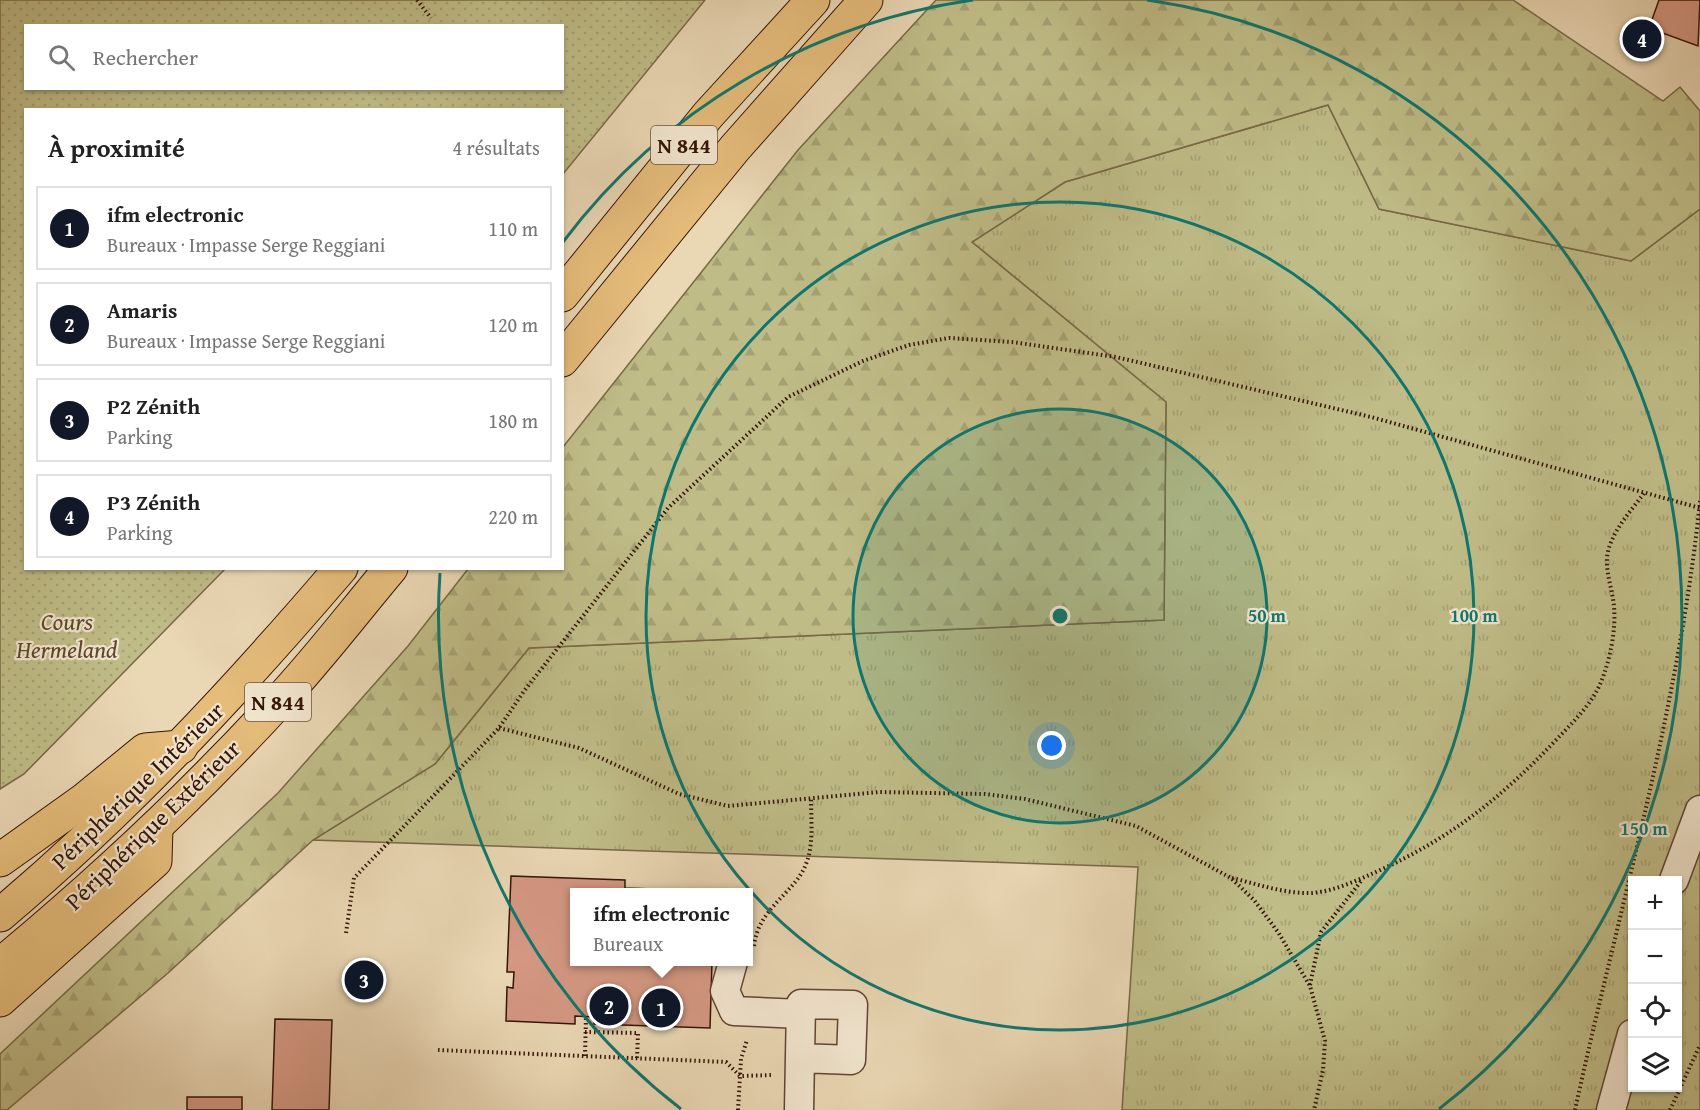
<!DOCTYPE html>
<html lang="fr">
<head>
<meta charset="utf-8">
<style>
	body { margin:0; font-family:"Gentium Book Plus",serif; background:#f6f6f6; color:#222 }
	.controls { position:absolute; right:18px; bottom:18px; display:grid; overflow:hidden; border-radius:0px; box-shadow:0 2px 4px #0004 }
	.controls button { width:54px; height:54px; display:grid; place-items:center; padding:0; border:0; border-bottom:2px solid #e0e0e0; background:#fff; color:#222; font:30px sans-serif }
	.you { position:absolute; left:1052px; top:746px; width:21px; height:21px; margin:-15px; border:4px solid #fff; border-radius:50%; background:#1a73e8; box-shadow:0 0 0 9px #1a73e833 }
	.badge { display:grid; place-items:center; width:39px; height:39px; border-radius:50%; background:#111827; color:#fff; font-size:20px; font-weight:700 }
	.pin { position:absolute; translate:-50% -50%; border:3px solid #fff; box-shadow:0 2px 6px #0006 }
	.popup { position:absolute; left:570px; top:888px; width:183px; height:78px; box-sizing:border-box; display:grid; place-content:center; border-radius:0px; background:#fff; filter:drop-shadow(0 2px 4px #0005); font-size:20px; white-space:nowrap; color:#767676 }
	.popup b { font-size:22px; color:#222 }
	.popup::after { content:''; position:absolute; left:50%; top:100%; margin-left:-12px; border:12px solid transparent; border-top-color:#fff }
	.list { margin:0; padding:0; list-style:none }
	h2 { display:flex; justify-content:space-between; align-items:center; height:78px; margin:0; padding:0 24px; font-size:26px }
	h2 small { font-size:20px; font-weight:400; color:#767676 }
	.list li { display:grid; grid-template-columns:39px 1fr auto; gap:18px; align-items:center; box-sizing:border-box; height:84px; margin:0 12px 12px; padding:0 12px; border:2px solid #e0e0e0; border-radius:0px }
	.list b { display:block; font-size:22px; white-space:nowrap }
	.list p { margin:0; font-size:20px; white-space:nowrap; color:#767676 }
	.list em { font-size:20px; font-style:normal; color:#767676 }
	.icon { flex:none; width:33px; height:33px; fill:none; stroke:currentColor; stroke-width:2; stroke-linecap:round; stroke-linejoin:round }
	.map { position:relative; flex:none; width:1700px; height:1110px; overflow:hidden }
	.search { position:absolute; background:#fff; box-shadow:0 2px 4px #0004; left:24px; top:24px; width:540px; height:66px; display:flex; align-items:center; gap:15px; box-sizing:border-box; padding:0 21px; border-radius:0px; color:#767676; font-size:22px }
	.panel { position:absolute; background:#fff; box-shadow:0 2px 4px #0004; left:24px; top:108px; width:540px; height:462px; border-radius:0px }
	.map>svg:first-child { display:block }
	.grass { fill:url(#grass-tufts); stroke:#796846; stroke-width:1.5; fill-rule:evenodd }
	.forest { fill:url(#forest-firs); stroke:#796846; stroke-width:1.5 }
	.park { fill:url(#park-dots); stroke:#796846; stroke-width:1.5; fill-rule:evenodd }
	.building { fill:#d59883; stroke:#331305; stroke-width:1.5 }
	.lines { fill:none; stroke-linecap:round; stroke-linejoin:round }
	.minor-casing { stroke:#614431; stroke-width:31 }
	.highway-casing { stroke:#331305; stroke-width:35 }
	.path { stroke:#331305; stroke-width:4; stroke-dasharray:1.5 3; stroke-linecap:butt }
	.minor { stroke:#f1e5ce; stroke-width:28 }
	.highway { stroke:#e5bc7a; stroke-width:33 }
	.ring { fill:none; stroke:#0f766e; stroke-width:3 }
	.labels { text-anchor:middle; stroke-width:4.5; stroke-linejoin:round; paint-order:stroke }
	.shield { fill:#f1e5ce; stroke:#6c5241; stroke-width:1.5 }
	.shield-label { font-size:22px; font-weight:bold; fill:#331305 }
	.park-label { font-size:24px; font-style:italic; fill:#5d462c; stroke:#f1e5ce }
	.street-label { font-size:24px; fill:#331305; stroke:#f1e5ce }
	.centre { fill:#0f766e; stroke:#f1e5ce; stroke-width:3 }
	.ring-label { font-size:18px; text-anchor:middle; font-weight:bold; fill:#0f766e; stroke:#f1e5ce; stroke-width:4.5; stroke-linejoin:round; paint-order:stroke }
</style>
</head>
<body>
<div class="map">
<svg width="1700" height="1110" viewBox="0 0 1700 1110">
	<defs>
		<pattern id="grass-tufts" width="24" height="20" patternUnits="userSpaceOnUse" patternTransform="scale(1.5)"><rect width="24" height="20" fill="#bfbc87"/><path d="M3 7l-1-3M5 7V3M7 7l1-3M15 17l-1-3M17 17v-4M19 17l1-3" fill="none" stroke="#a5a173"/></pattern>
		<pattern id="forest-firs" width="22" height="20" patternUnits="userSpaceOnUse" patternTransform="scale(1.5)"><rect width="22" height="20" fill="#bfbc87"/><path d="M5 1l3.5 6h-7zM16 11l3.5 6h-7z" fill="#a5a173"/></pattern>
		<pattern id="park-dots" width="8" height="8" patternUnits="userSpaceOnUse" patternTransform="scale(1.5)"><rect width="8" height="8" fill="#bfbc87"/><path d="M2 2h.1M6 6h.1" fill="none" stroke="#a5a173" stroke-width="1.8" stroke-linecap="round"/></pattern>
	</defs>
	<rect width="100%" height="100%" fill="#ead7b4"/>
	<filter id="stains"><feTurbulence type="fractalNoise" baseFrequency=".00333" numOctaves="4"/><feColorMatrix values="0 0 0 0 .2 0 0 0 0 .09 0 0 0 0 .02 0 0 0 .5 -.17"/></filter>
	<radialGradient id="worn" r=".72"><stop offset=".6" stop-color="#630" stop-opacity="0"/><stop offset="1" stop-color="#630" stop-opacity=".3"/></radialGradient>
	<path class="grass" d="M1328,105L1379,209L1631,261L1700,209V1110H1122L1138,867L313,840L435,764L529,648L1164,620L1166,402L972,242L1065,182ZM1632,880H1678V1088H1632Z"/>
	<polygon class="forest" points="936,0 1513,0 1663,101 1680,87 1700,111 1700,209 1631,261 1379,209 1328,105 1065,182 972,242 1166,402 1164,620 529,648 435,764 313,840 168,973 7,1110 0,1110 0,1054 278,793 408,646 468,569 562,568 563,447 798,150"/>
	<path class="park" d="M0,0H705L563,174L562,110H26V568L225,569L24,774L0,789ZM26,26H562V88H26Z"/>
	<g class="building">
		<polygon points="1659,0 1700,0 1698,46 1649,28"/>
		<polygon points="511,876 625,880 625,888 714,891 574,892 574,962 712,962 710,1028 594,1024 594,1017 575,1016 575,1024 506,1021 507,987 513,988 514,972 507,972"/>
		<polygon points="275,1019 332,1020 329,1110 272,1110"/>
		<rect x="187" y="1097" width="55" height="13"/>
	</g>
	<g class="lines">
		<defs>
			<g id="minor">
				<polyline points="1674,880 1700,810"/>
				<polyline points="733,962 725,991 734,1011 801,1014"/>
				<polyline points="799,1110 801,1004 853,1005 851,1060 800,1058"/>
				<polyline points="1611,1110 1632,1034"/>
			</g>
			<g id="highway">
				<polyline points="562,295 708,115 813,0"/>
				<polyline points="562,360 735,148 866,0"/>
				<polyline points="0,860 84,800 145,750 181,747"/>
				<path d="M0,915C125,810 235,692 341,568"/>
				<path d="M0,965C99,883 193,795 280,700C319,658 354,612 391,568"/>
				<polyline points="0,1000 155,861 156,827"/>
			</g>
		</defs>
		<use href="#minor" class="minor-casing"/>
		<use href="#highway" class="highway-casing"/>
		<g class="path">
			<polyline points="417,0 431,18"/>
			<polyline points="499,728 579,748 679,794 728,806 879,792 985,794 1025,799 1136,826 1231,878 1254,900 1278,932 1310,986 1325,1041 1323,1070 1314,1110"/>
			<path d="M1232,878C1257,884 1285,894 1312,893C1334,891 1356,881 1376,872C1451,838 1500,799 1557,739C1575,720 1596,700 1604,674C1611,654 1616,628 1614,607C1613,591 1606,575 1607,558C1609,534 1631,511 1645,492"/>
			<polyline points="346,933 354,878 499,728 524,691 668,508 788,397 863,361 909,345 949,338 1012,342 1116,357 1371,417 1700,508"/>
			<path d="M754,946C758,908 795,893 806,864C814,844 811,820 811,799"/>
			<polyline points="1310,985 1321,932 1362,880"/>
			<polyline points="585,1032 638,1033 637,1058"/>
			<polyline points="438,1050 726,1062 740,1076 773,1075"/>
			<polyline points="585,1056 586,1016"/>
			<polyline points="738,1110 741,1059 747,1040"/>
			<path d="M1575,1110C1619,908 1679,707 1700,501"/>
			<polyline points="1670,1110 1700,1045"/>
		</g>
		<use href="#minor" class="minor"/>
		<use href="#highway" class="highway"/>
	</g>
	<circle cx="1060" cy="616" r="207" fill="#0f766e" fill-opacity=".12"/>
	<g class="ring">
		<circle cx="1060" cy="616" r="207"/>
		<circle cx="1060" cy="616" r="414"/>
		<path d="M681 1109A622 622 0 0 1 440 573M563 242A622 622 0 0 1 973 0M1147 0A622 622 0 0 1 1439 1109"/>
	</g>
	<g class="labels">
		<g class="shield">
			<rect x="651" y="126" width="66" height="38" rx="4.5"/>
			<rect x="245" y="683" width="66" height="38" rx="4.5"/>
		</g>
		<g class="shield-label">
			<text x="684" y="153">N 844</text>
			<text x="278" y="710">N 844</text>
		</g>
		<g class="park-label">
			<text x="67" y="630">Cours<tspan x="67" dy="28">Hermeland</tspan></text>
		</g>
		<g class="street-label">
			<text transform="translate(138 786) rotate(-44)" y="8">Périphérique Intérieur</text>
			<text transform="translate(153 825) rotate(-44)" y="8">Périphérique Extérieur</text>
		</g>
	</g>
	<circle cx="1060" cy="616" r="9" class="centre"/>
	<g class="ring-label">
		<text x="1267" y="622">50 m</text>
		<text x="1474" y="622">100 m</text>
		<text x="1644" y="835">150 m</text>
	</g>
	<rect width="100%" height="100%" filter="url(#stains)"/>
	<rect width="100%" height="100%" fill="url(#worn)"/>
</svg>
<div class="controls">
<button>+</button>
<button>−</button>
<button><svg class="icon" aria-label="locate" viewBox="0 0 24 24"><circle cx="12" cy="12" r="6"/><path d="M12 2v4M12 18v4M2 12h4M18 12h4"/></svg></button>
<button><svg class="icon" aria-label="layers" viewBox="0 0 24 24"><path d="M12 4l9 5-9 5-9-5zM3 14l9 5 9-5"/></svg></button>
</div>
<div class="you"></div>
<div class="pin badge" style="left:661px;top:1008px">1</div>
<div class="popup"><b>ifm electronic</b>Bureaux</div>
<div class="pin badge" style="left:609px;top:1006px">2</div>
<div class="pin badge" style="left:364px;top:980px">3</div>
<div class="pin badge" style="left:1642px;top:39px">4</div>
<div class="search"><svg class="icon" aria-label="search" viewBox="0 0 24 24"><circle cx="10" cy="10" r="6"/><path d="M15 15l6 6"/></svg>Rechercher</div>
<section class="panel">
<h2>À proximité<small>4 résultats</small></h2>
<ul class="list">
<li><span class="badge">1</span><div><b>ifm electronic</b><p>Bureaux · Impasse Serge Reggiani</p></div><em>110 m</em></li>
<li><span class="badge">2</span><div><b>Amaris</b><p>Bureaux · Impasse Serge Reggiani</p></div><em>120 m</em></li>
<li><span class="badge">3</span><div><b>P2 Zénith</b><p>Parking</p></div><em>180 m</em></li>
<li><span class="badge">4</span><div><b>P3 Zénith</b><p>Parking</p></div><em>220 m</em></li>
</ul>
</section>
</div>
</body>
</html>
